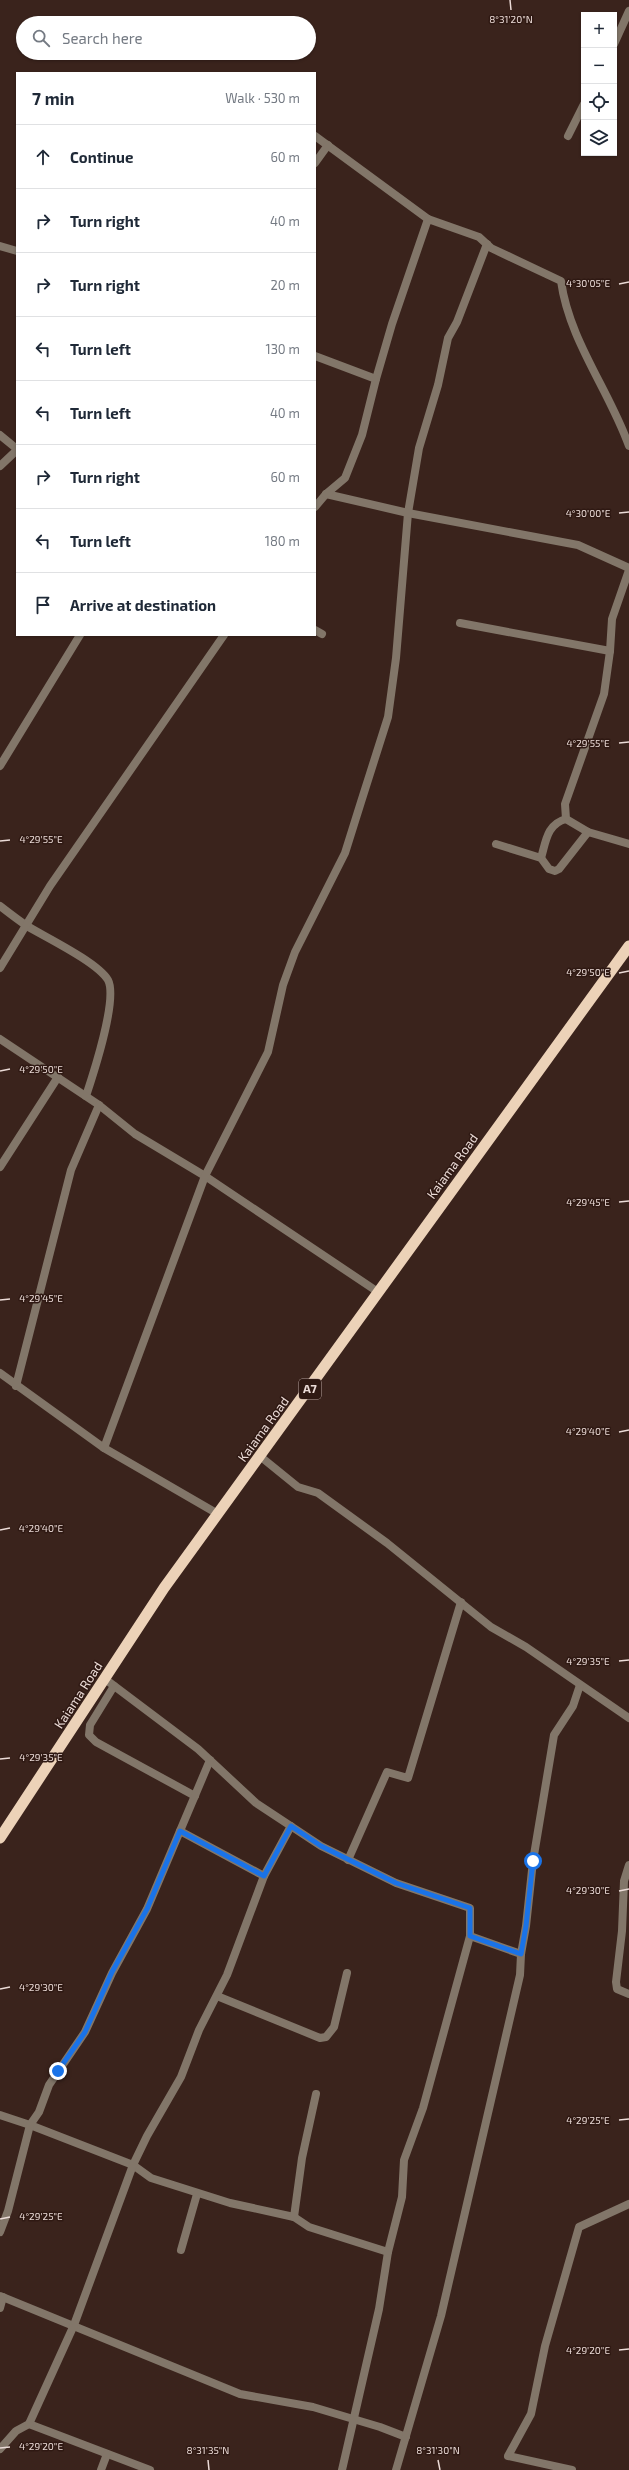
<!DOCTYPE html>
<html lang="en">
<head>
<meta charset="utf-8">
<style>
	body { margin:0; font-family:"Exo 2",sans-serif; background:#f6f6f7; color:#1f2937 }
	.controls { position:absolute; right:12px; top:12px; display:grid; overflow:hidden; border-radius:0px; box-shadow:0 1px 3px #0004 }
	.controls button { width:36px; height:36px; display:grid; place-items:center; padding:0; border:0; border-bottom:1px solid #e0e1e3; background:#fff; color:#1f2937; font:20px sans-serif }
	.stop { position:absolute; width:12px; height:12px; margin:-9px; border:3px solid #1a73e8; border-radius:50%; background:#fff }
	.stop.end { background:#1a73e8; border-color:#fff; box-shadow:0 1px 4px #0008 }
	.list { margin:0; padding:0; list-style:none }
	h2 { display:flex; justify-content:space-between; align-items:center; height:52px; margin:0; padding:0 16px; font-size:17px }
	h2 small { font-size:13px; font-weight:400; color:#747a83 }
	.list li { display:grid; grid-template-columns:26px 1fr auto; gap:12px; align-items:center; box-sizing:border-box; height:64px; padding:0 16px; border-top:1px solid #e0e1e3 }
	.list b { display:block; font-size:15px; white-space:nowrap }
	.list em { font-size:13px; font-style:normal; color:#747a83 }
	.icon { flex:none; width:22px; height:22px; fill:none; stroke:currentColor; stroke-width:2; stroke-linecap:round; stroke-linejoin:round }
	.map { position:relative; flex:none; width:629px; height:2470px; overflow:hidden }
	.search { position:absolute; background:#fff; box-shadow:0 1px 3px #0004; left:16px; top:16px; width:300px; height:44px; display:flex; align-items:center; gap:10px; box-sizing:border-box; padding:0 14px; border-radius:22px; color:#747a83; font-size:15px }
	.panel { position:absolute; background:#fff; box-shadow:0 1px 3px #0004; left:16px; top:72px; width:300px; height:564px; border-radius:0px }
	.map>svg:first-child { display:block }
	.lines { fill:none; stroke-linecap:round; stroke-linejoin:round }
	.minor { stroke:#827669; stroke-width:8 }
	.tertiary { stroke:#827669; stroke-width:8 }
	.trunk { stroke:#ecd2b8; stroke-width:11 }
	.route { stroke:#1a73e8; stroke-width:5 }
	.ticks { fill:none; stroke:#ebdbd7; stroke-width:1.5 }
	.labels { text-anchor:middle; stroke-width:3; stroke-linejoin:round; paint-order:stroke }
	.shield { fill:#2f1913; stroke:#b3a19c; stroke-width:1 }
	.shield-label { font-size:12px; font-weight:bold; fill:#ebdbd7 }
	.street-label { font-size:13px; fill:#ebdbd7; stroke:#2f1913 }
	.ticks-label { font-size:10px; text-anchor:middle; fill:#ebdbd7; stroke:#2f1913; stroke-width:3; stroke-linejoin:round; paint-order:stroke }
</style>
</head>
<body>
<div class="map">
<svg width="629" height="2470" viewBox="0 0 629 2470">
	<rect width="100%" height="100%" fill="#3a231c"/>
	<g class="lines">
		<g class="minor">
			<polyline points="614,44 629,11"/>
			<polyline points="315,136 428,219"/>
			<polyline points="568,136 584,104"/>
			<polyline points="315,163 328,145"/>
			<polyline points="0,246 17,251"/>
			<path d="M315,356L376,379L392,324L428,219L479,237L491,248L561,281C569,340 609,390 629,446"/>
			<polyline points="0,435 17,449"/>
			<polyline points="0,466 17,450"/>
			<polyline points="315,507 326,494"/>
			<polyline points="629,570 612,619 610,651 604,694 565,804 566,819 588,832 629,844"/>
			<polyline points="460,623 610,651"/>
			<polyline points="315,630 322,634"/>
			<polyline points="0,766 80,635"/>
			<polyline points="496,844 541,858 549,869 555,871 559,869 588,832"/>
			<path d="M541,858C546,841 547,824 566,819"/>
			<path d="M0,906C9,913 18,920 27,926C47,938 97,962 108,980C118,999 93,1075 86,1096"/>
			<polyline points="0,968 50,886 224,635"/>
			<polyline points="0,1039 99,1105 135,1134 205,1176 378,1292"/>
			<polyline points="0,1167 58,1077"/>
			<polyline points="0,1373 104,1448 218,1514"/>
			<polyline points="16,1386 71,1170 99,1105"/>
			<polyline points="104,1448 205,1176 268,1052 283,985 295,952 345,853 361,802 388,717 396,658 408,513 419,448 438,385 448,338 457,322 487,244"/>
			<polyline points="261,1457 298,1487 318,1493 387,1543 491,1627 526,1647 629,1718"/>
			<polyline points="105,1679 198,1749 256,1803 321,1846 396,1883 470,1908 470,1936"/>
			<polyline points="114,1686 90,1725 89,1735 96,1742 195,1796"/>
			<polyline points="180,1831 264,1876"/>
			<polyline points="348,1860 387,1772 408,1778 461,1602"/>
			<polyline points="629,1865 624,1881 622,1931 616,1982 617,1989 629,1994"/>
			<polyline points="217,1996 320,2038 326,2037 334,2027 347,1973"/>
			<polyline points="0,2115 30,2125 133,2165 151,2178 230,2203 294,2217 309,2227 388,2252"/>
			<polyline points="294,2217 302,2158 316,2094"/>
			<polyline points="0,2232 8,2211 30,2125 39,2112 49,2085 85,2032 112,1973 147,1909 210,1760"/>
			<polyline points="181,2250 197,2194"/>
			<polyline points="0,2296 240,2394 313,2407 380,2427 406,2437"/>
			<polyline points="0,2308 3,2297"/>
			<polyline points="29,2424 150,2470"/>
			<polyline points="0,2449 16,2431 29,2424 74,2325 133,2165 147,2136 181,2077 199,2030 227,1975 264,1876 291,1826"/>
			<polyline points="101,2470 107,2454"/>
			<polyline points="342,2470 379,2309 388,2252 402,2197 404,2160 423,2108 470,1936 521,1954"/>
			<polyline points="396,2470 441,2316 520,1975 521,1954 526,1926 533,1861 554,1735 573,1706 580,1685"/>
			<polyline points="572,2470 508,2456 531,2414 545,2346 579,2227 629,2204"/>
		</g>
		<g class="tertiary">
			<polyline points="326,494 408,513 578,545 629,568"/>
			<polyline points="326,494 345,478 362,435 376,379"/>
		</g>
		<polyline class="trunk" points="0,1838 164,1588 629,946"/>
	</g>
	<g class="lines">
		<polyline class="route" points="58,2071 85,2032 112,1972 147,1909 180,1831 264,1876 291,1826 321,1846 396,1883 470,1908 470,1936 521,1954 526,1926 533,1861"/>
	</g>
	<path class="ticks" d="M510,0L511,10M619,284L629,282M619,513L629,512M619,743L629,742M0,841L10,840M619,973L629,971M0,1071L10,1069M619,1202L629,1201M0,1300L10,1299M619,1432L629,1430M0,1530L10,1528M619,1661L629,1660M0,1759L10,1758M619,1891L629,1889M0,1989L10,1987M619,2120L629,2119M0,2219L10,2217M619,2350L629,2349M0,2448L10,2447M208,2460L209,2470M438,2460L440,2470"/>
	<g class="labels">
		<rect class="shield" x="299" y="1379" width="22" height="20" rx="3"/>
		<g class="shield-label">
			<text x="310" y="1393">A7</text>
		</g>
		<g class="street-label">
			<text transform="translate(452 1166) rotate(-54)" y="5">Kaiama Road</text>
			<text transform="translate(263 1429) rotate(-54)" y="5">Kaiama Road</text>
			<text transform="translate(78 1695) rotate(-57)" y="5">Kaiama Road</text>
		</g>
	</g>
	<g class="ticks-label">
		<text x="511" y="23">8°31'20"N</text>
		<text x="588" y="287">4°30'05"E</text>
		<text x="588" y="517">4°30'00"E</text>
		<text x="588" y="747">4°29'55"E</text>
		<text x="41" y="843">4°29'55"E</text>
		<text x="588" y="976">4°29'50"E</text>
		<text x="41" y="1073">4°29'50"E</text>
		<text x="588" y="1206">4°29'45"E</text>
		<text x="41" y="1302">4°29'45"E</text>
		<text x="588" y="1435">4°29'40"E</text>
		<text x="41" y="1532">4°29'40"E</text>
		<text x="588" y="1665">4°29'35"E</text>
		<text x="41" y="1761">4°29'35"E</text>
		<text x="588" y="1894">4°29'30"E</text>
		<text x="41" y="1991">4°29'30"E</text>
		<text x="588" y="2124">4°29'25"E</text>
		<text x="41" y="2220">4°29'25"E</text>
		<text x="588" y="2354">4°29'20"E</text>
		<text x="41" y="2450">4°29'20"E</text>
		<text x="208" y="2454">8°31'35"N</text>
		<text x="438" y="2454">8°31'30"N</text>
	</g>
</svg>
<div class="controls">
<button>+</button>
<button>−</button>
<button><svg class="icon" aria-label="locate" viewBox="0 0 24 24"><circle cx="12" cy="12" r="6"/><path d="M12 2v4M12 18v4M2 12h4M18 12h4"/></svg></button>
<button><svg class="icon" aria-label="layers" viewBox="0 0 24 24"><path d="M12 4l9 5-9 5-9-5zM3 14l9 5 9-5"/></svg></button>
</div>
<div class="stop" style="left:533px;top:1861px"></div>
<div class="stop end" style="left:58px;top:2071px"></div>
<div class="search"><svg class="icon" aria-label="search" viewBox="0 0 24 24"><circle cx="10" cy="10" r="6"/><path d="M15 15l6 6"/></svg>Search here</div>
<section class="panel">
<h2>7 min<small>Walk · 530 m</small></h2>
<ul class="list">
<li><svg class="icon" aria-label="ahead" viewBox="0 0 24 24"><path d="M12 20V5M6 11l6-6 6 6"/></svg><div><b>Continue</b></div><em>60 m</em></li>
<li><svg class="icon" aria-label="right" viewBox="0 0 24 24"><path d="M7 20v-9h11M14 6l5 5-5 5"/></svg><div><b>Turn right</b></div><em>40 m</em></li>
<li><svg class="icon" aria-label="right" viewBox="0 0 24 24"><path d="M7 20v-9h11M14 6l5 5-5 5"/></svg><div><b>Turn right</b></div><em>20 m</em></li>
<li><svg class="icon" aria-label="left" viewBox="0 0 24 24"><path d="M17 20v-9H6M10 6l-5 5 5 5"/></svg><div><b>Turn left</b></div><em>130 m</em></li>
<li><svg class="icon" aria-label="left" viewBox="0 0 24 24"><path d="M17 20v-9H6M10 6l-5 5 5 5"/></svg><div><b>Turn left</b></div><em>40 m</em></li>
<li><svg class="icon" aria-label="right" viewBox="0 0 24 24"><path d="M7 20v-9h11M14 6l5 5-5 5"/></svg><div><b>Turn right</b></div><em>60 m</em></li>
<li><svg class="icon" aria-label="left" viewBox="0 0 24 24"><path d="M17 20v-9H6M10 6l-5 5 5 5"/></svg><div><b>Turn left</b></div><em>180 m</em></li>
<li><svg class="icon" aria-label="arrive" viewBox="0 0 24 24"><path d="M6 21V4h12l-3 4 3 4H6"/></svg><div><b>Arrive at destination</b></div></li>
</ul>
</section>
</div>
</body>
</html>
